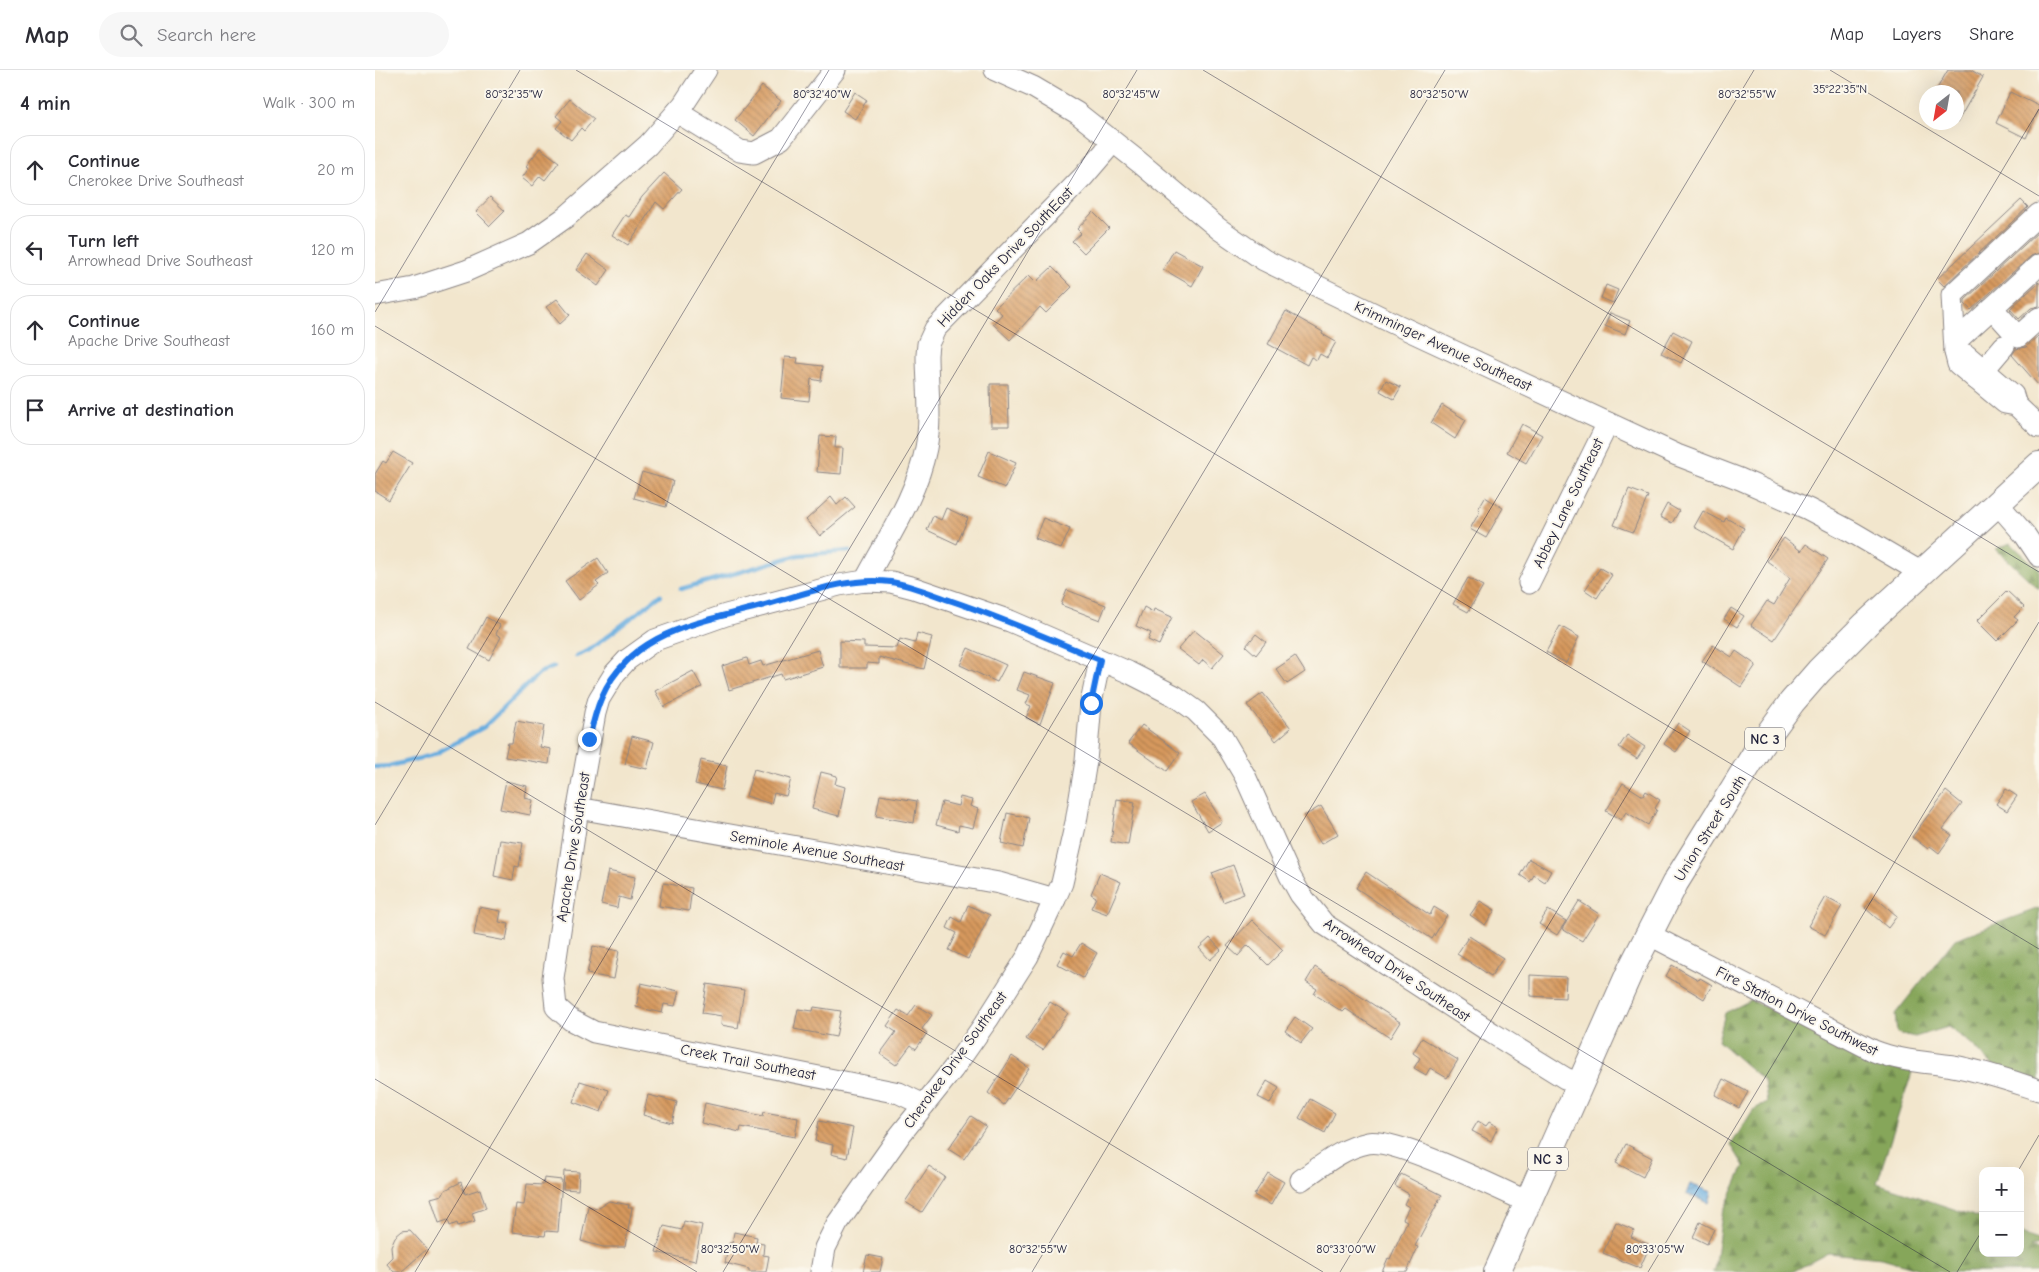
<!DOCTYPE html>
<html lang="en">
<head>
<meta charset="utf-8">
<style>
	body { margin:0; font-family:"Comic Neue",sans-serif; background:#f7f7f7; color:#2b2b33 }
	.controls { position:absolute; right:15px; bottom:15px; display:grid; overflow:hidden; border-radius:10px; box-shadow:0 5px 20px #0002 }
	.controls button { width:45px; height:45px; display:grid; place-items:center; padding:0; border:0; border-bottom:1px solid #e1e1e2; background:#fff; color:#2b2b33; font:25px sans-serif }
	.compass { position:absolute; left:1544px; top:15px; width:45px; height:45px; border-radius:50%; background:#fff; box-shadow:0 5px 20px #0002; rotate:211deg }
	.stop { position:absolute; width:15px; height:15px; margin:-11px; border:4px solid #1a73e8; border-radius:50%; background:#fff }
	.stop.end { background:#1a73e8; border-color:#fff; box-shadow:0 1px 5px #0008 }
	.list { margin:0; padding:0; list-style:none }
	h2 { display:flex; justify-content:space-between; align-items:center; height:65px; margin:0; padding:0 20px; font-size:21px }
	h2 small { font-size:16px; font-weight:400; color:#7c7c81 }
	.list li { display:grid; grid-template-columns:32px 1fr auto; gap:15px; align-items:center; box-sizing:border-box; height:70px; margin:0 10px 10px; padding:0 10px; border:1px solid #e1e1e2; border-radius:20px }
	.list b { display:block; font-size:19px; white-space:nowrap }
	.list p { margin:0; font-size:16px; white-space:nowrap; color:#7c7c81 }
	.list em { font-size:16px; font-style:normal; color:#7c7c81 }
	.icon { flex:none; width:28px; height:28px; fill:none; stroke:currentColor; stroke-width:2; stroke-linecap:round; stroke-linejoin:round }
	.map { position:relative; flex:none; width:1664px; height:1202px; overflow:hidden }
	header { display:flex; align-items:center; gap:30px; box-sizing:border-box; height:70px; padding:0 25px; background:#fff; border-bottom:1px solid #e1e1e2 }
	header strong { font-size:24px }
	nav { display:flex; gap:28px; margin-inline-start:auto; font-size:18px }
	.search { width:350px; height:45px; background:#f7f7f7; display:flex; align-items:center; gap:12px; box-sizing:border-box; padding:0 18px; border-radius:28px; color:#7c7c81; font-size:19px }
	main { display:flex }
	aside { flex:1; background:#fff }
	.map>svg:first-child { display:block }
	.forest { fill:url(#forest-firs); stroke:#54644a }
	.water { fill:url(#water-waves); stroke:#46688d }
	.lines { fill:none; stroke-linecap:round; stroke-linejoin:round }
	.stream { stroke:#69addf; stroke-width:4.5 }
	.building { fill:url(#building-back-hatch) }
	.minor-casing { stroke:#8a8484; stroke-width:23 }
	.major-casing { stroke:#8a8484; stroke-width:28 }
	.minor { stroke:#fff; stroke-width:21 }
	.major { stroke:#fff; stroke-width:26 }
	.route { stroke:#1a73e8; stroke-width:6 }
	.ticks { fill:none; stroke:#22223b; stroke-width:1; stroke-opacity:0.45 }
	.labels { text-anchor:middle; stroke-width:4; stroke-linejoin:round; paint-order:stroke }
	.shield { fill:#fbf7ec; stroke:#636270; stroke-width:1 }
	.shield-label { font-size:14px; font-weight:bold; fill:#22223b }
	.street-label { font-size:15px; fill:#22223b; stroke:#fbf7ec }
	.ticks-label { font-size:12px; text-anchor:middle; fill:#22223b; stroke:#fbf7ec; stroke-width:4; stroke-linejoin:round; paint-order:stroke }
</style>
</head>
<body>
<header>
<strong>Map</strong>
<div class="search"><svg class="icon" aria-label="search" viewBox="0 0 24 24"><circle cx="10" cy="10" r="6"/><path d="M15 15l6 6"/></svg>Search here</div>
<nav><a>Map</a><a>Layers</a><a>Share</a></nav>
</header>
<main>
<aside>
<h2>4 min<small>Walk · 300 m</small></h2>
<ul class="list">
<li><svg class="icon" aria-label="ahead" viewBox="0 0 24 24"><path d="M12 20V5M6 11l6-6 6 6"/></svg><div><b>Continue</b><p>Cherokee Drive Southeast</p></div><em>20 m</em></li>
<li><svg class="icon" aria-label="left" viewBox="0 0 24 24"><path d="M17 20v-9H6M10 6l-5 5 5 5"/></svg><div><b>Turn left</b><p>Arrowhead Drive Southeast</p></div><em>120 m</em></li>
<li><svg class="icon" aria-label="ahead" viewBox="0 0 24 24"><path d="M12 20V5M6 11l6-6 6 6"/></svg><div><b>Continue</b><p>Apache Drive Southeast</p></div><em>160 m</em></li>
<li><svg class="icon" aria-label="arrive" viewBox="0 0 24 24"><path d="M6 21V4h12l-3 4 3 4H6"/></svg><div><b>Arrive at destination</b></div></li>
</ul>
</aside>
<div class="map">
<svg width="1664" height="1202" viewBox="0 0 1664 1202">
	<defs>
		<pattern id="forest-firs" width="22" height="20" patternUnits="userSpaceOnUse" patternTransform="scale(1.25)"><rect width="22" height="20" fill="#86a65a"/><path d="M5 1l3.5 6h-7zM16 11l3.5 6h-7z" fill="#6d874c"/></pattern>
		<pattern id="water-waves" width="16" height="10" patternUnits="userSpaceOnUse" patternTransform="scale(1.25)"><rect width="16" height="10" fill="#69addf"/><path d="M0 5q4-4 8 0t8 0" fill="none" stroke="#568cb6"/></pattern>
		<pattern id="building-back-hatch" width="6" height="6" patternUnits="userSpaceOnUse" patternTransform="scale(1.25)"><rect width="6" height="6" fill="#d7995d"/><path d="M-1 5l2 2M0 0l6 6M5-1l2 2" fill="none" stroke="#ae7c4e"/></pattern>
	</defs>
	<rect width="100%" height="100%" fill="#fbf7ec"/>
	<filter id="ink" filterUnits="userSpaceOnUse"><feTurbulence type="fractalNoise" baseFrequency=".02" numOctaves="2"/><feDisplacementMap in="SourceGraphic" scale="10" xChannelSelector="R" yChannelSelector="G"/><feConvolveMatrix kernelMatrix="1 2 1 2 8 2 1 2 1" color-interpolation-filters="sRGB"/></filter>
	<filter id="wash" filterUnits="userSpaceOnUse"><feTurbulence type="fractalNoise" baseFrequency=".0096" numOctaves="4" result="noise"/><feDisplacementMap in="SourceGraphic" scale="20" xChannelSelector="R" yChannelSelector="G"/><feGaussianBlur stdDeviation="1.12" result="paint"/><feColorMatrix in="noise" values="0 0 0 0 0 0 0 0 0 0 0 0 0 0 0 0 0 1.4 0 .05"/><feComposite in="paint" operator="in"/></filter>
	<g filter="url(#wash)">
		<rect width="100%" height="100%" fill="#f2e6cd"/>
		<g class="forest">
			<polygon points="1635,473 1664,499 1664,519 1621,479"/>
			<polygon points="1664,838 1664,1011 1620,997 1594,972 1573,957 1540,967 1522,963 1520,944 1580,869"/>
			<polygon points="1376,930 1513,998 1537,1002 1502,1113 1608,1149 1608,1183 1645,1183 1645,1162 1664,1171 1664,1175 1655,1177 1664,1182 1664,1202 1555,1202 1507,1188 1453,1183 1417,1202 1337,1202 1339,1200 1347,1144 1369,1096 1356,1075 1378,1040 1392,1032 1389,1011 1343,971 1350,943"/>
		</g>
		<polygon class="water" points="1315,1114 1337,1122 1334,1133 1311,1124"/>
		<g class="lines">
			<g class="stream">
				<polyline points="306,519 423,485 474,481"/>
				<polyline points="201,586 213,581 286,525"/>
				<polyline points="0,697 14,696 58,685 109,657 164,603 179,597"/>
			</g>
		</g>
		<g id="blocks">
			<g class="building">
				<polygon points="1573,0 1596,0 1608,7 1582,53 1582,22 1560,22"/>
				<polygon points="387,16 406,31 379,66 360,50"/>
				<polygon points="480,22 492,30 480,49 468,41"/>
				<polygon points="1635,22 1664,36 1664,40 1651,68 1621,53"/>
				<polygon points="195,29 219,49 209,61 206,58 196,70 181,58 187,51 181,46"/>
				<polygon points="165,78 184,92 170,110 165,106 157,116 147,108 154,98 151,96"/>
				<polygon points="289,103 307,119 289,139 281,132 253,175 237,165 250,145 254,147 267,127"/>
				<polygon points="115,127 130,141 115,156 101,142"/>
				<polygon points="1646,130 1653,137 1569,216 1562,209"/>
				<polygon points="718,142 734,158 709,183 697,171 706,163 702,159"/>
				<polygon points="1664,161 1664,183 1656,186 1596,240 1590,234 1590,230"/>
				<polygon points="799,180 828,196 817,216 788,199"/>
				<polygon points="212,184 234,200 223,216 201,200"/>
				<polygon points="677,197 697,217 671,243 665,237 635,270 618,254 627,244 620,238 654,205 661,212"/>
				<polygon points="1664,212 1664,236 1656,238 1644,249 1635,239"/>
				<polygon points="1231,215 1243,220 1238,233 1226,228"/>
				<polygon points="182,229 195,245 185,254 171,237"/>
				<polygon points="911,241 948,262 947,264 961,272 952,288 945,284 942,290 936,287 932,295 893,274"/>
				<polygon points="1235,243 1255,251 1250,264 1230,256"/>
				<polygon points="1298,261 1317,271 1306,293 1286,283"/>
				<polygon points="1664,265 1664,316 1637,285 1641,279 1651,277"/>
				<polygon points="410,287 423,288 422,293 448,296 446,311 436,309 434,331 406,328"/>
				<polygon points="1011,310 1026,317 1019,329 1005,321"/>
				<polygon points="615,314 633,314 634,356 616,356"/>
				<polygon points="1067,335 1091,350 1080,369 1056,353"/>
				<polygon points="1147,354 1167,365 1151,393 1132,382"/>
				<polygon points="445,366 461,367 460,378 468,378 466,404 442,402"/>
				<polygon points="614,381 641,393 630,418 603,407"/>
				<polygon points="18,382 37,393 14,430 0,421 0,404 8,391 11,393"/>
				<polygon points="267,402 298,411 291,437 259,428"/>
				<polygon points="1254,419 1273,426 1258,462 1239,455"/>
				<polygon points="456,427 462,435 471,427 480,437 445,466 431,450"/>
				<polygon points="1110,427 1128,438 1111,468 1095,459 1105,441 1103,439"/>
				<polygon points="1292,434 1304,441 1297,453 1285,447"/>
				<polygon points="571,438 593,448 582,474 552,460 558,446 566,450"/>
				<polygon points="1328,441 1349,452 1351,448 1369,458 1358,479 1319,457"/>
				<polygon points="668,448 695,459 686,479 660,468"/>
				<polygon points="1409,468 1426,481 1431,474 1453,489 1399,570 1376,555 1392,531 1399,535 1415,508 1392,491"/>
				<polygon points="223,488 233,503 221,512 224,515 204,530 190,511"/>
				<polygon points="1225,498 1237,505 1222,528 1210,520"/>
				<polygon points="1093,508 1108,516 1093,542 1078,534"/>
				<polygon points="692,520 731,535 725,550 686,535"/>
				<polygon points="1632,521 1649,537 1639,547 1643,550 1622,571 1602,551"/>
				<polygon points="769,537 778,542 779,539 797,547 784,575 773,570 776,563 761,556"/>
				<polygon points="1356,538 1369,546 1362,557 1349,549"/>
				<polygon points="111,547 125,555 121,564 126,567 114,590 94,579"/>
				<polygon points="1185,556 1204,567 1191,593 1171,582"/>
				<polygon points="819,560 849,584 837,598 828,590 824,595 803,579"/>
				<polygon points="542,563 557,567 549,599 504,587 504,594 492,593 492,598 465,598 465,571 489,572 489,577 522,578 525,569 540,573"/>
				<polygon points="881,564 891,572 881,585 871,576"/>
				<polygon points="1338,575 1357,587 1361,581 1381,595 1366,617 1327,591"/>
				<polygon points="593,578 631,595 622,612 585,595"/>
				<polygon points="443,580 448,597 408,609 406,604 354,620 347,596 372,588 374,595 386,591 388,596"/>
				<polygon points="920,586 930,602 912,614 901,599"/>
				<polygon points="318,601 327,617 289,637 280,621"/>
				<polygon points="649,602 680,613 665,654 651,648 656,636 651,634 655,625 642,620"/>
				<polygon points="888,623 916,658 901,671 872,635"/>
				<polygon points="141,651 169,656 165,677 176,679 174,694 130,687 133,673 137,673"/>
				<polygon points="1303,653 1315,661 1301,682 1289,674"/>
				<polygon points="767,655 805,683 792,701 753,673"/>
				<polygon points="1252,665 1270,677 1262,689 1244,677"/>
				<polygon points="257,666 279,672 272,699 250,694"/>
				<polygon points="326,690 352,696 347,720 320,714"/>
				<polygon points="379,699 416,709 411,726 399,723 396,734 371,726"/>
				<polygon points="446,702 462,706 460,714 470,717 464,746 437,739"/>
				<polygon points="131,711 152,716 150,728 158,730 155,745 125,739"/>
				<polygon points="1248,713 1268,726 1271,721 1285,730 1280,738 1282,740 1273,755 1251,742 1246,750 1231,741"/>
				<polygon points="1631,719 1642,726 1632,741 1621,734"/>
				<polygon points="1571,721 1587,734 1568,759 1577,765 1564,783 1555,776 1553,779 1537,767"/>
				<polygon points="830,724 847,752 833,761 816,732"/>
				<polygon points="505,725 542,731 539,753 501,746"/>
				<polygon points="585,727 597,730 595,736 603,739 598,758 584,755 583,761 561,755 567,732 583,736"/>
				<polygon points="742,729 760,732 753,775 736,772"/>
				<polygon points="946,736 963,764 946,774 929,746"/>
				<polygon points="632,743 654,748 648,778 626,773"/>
				<polygon points="125,770 148,773 144,797 140,796 138,810 119,806"/>
				<polygon points="1154,789 1176,801 1170,812 1159,805 1155,812 1145,805"/>
				<polygon points="858,795 869,824 848,832 837,803"/>
				<polygon points="233,801 260,807 255,830 244,827 242,838 226,834"/>
				<polygon points="991,802 1055,845 1059,837 1072,845 1057,869 981,818"/>
				<polygon points="725,803 746,812 732,844 716,838 721,827 716,824"/>
				<polygon points="288,813 317,818 314,841 284,836"/>
				<polygon points="1450,827 1467,836 1450,865 1433,856"/>
				<polygon points="1500,827 1522,846 1513,858 1490,838"/>
				<polygon points="1105,831 1120,840 1110,855 1095,845"/>
				<polygon points="1204,831 1224,844 1207,871 1187,859"/>
				<polygon points="593,835 615,845 593,889 574,880 582,863 572,858 577,847 586,852"/>
				<polygon points="104,837 126,841 124,852 134,854 131,871 99,865"/>
				<polygon points="1173,840 1191,851 1182,865 1164,854"/>
				<polygon points="877,850 908,880 893,895 873,875 863,886 852,876"/>
				<polygon points="1094,866 1128,888 1116,906 1082,884"/>
				<polygon points="835,868 846,880 835,890 824,878"/>
				<polygon points="706,873 722,883 708,908 682,894 689,881 698,886"/>
				<polygon points="218,876 244,881 239,909 212,904"/>
				<polygon points="1297,895 1324,910 1325,908 1337,915 1329,929 1291,906"/>
				<polygon points="940,897 1025,952 1015,968 971,939 968,942 939,924 942,919 931,912"/>
				<polygon points="1155,905 1191,907 1190,928 1155,926"/>
				<polygon points="266,913 304,921 300,936 289,934 287,943 261,937"/>
				<polygon points="332,914 369,920 363,958 346,955 347,946 327,943"/>
				<polygon points="675,932 693,943 668,980 651,969"/>
				<polygon points="541,935 557,945 547,959 552,963 541,979 536,975 521,995 505,984 521,962 512,956 523,940 533,946"/>
				<polygon points="439,937 466,941 461,967 419,959 423,939 438,941"/>
				<polygon points="920,947 937,959 926,973 910,961"/>
				<polygon points="1047,968 1083,990 1072,1008 1055,998 1051,1005 1039,998 1045,988 1038,983"/>
				<polygon points="637,986 654,998 629,1035 613,1023"/>
				<polygon points="1348,1009 1373,1022 1364,1038 1340,1025"/>
				<polygon points="205,1011 234,1020 226,1042 198,1032"/>
				<polygon points="892,1011 904,1018 895,1033 883,1027"/>
				<polygon points="273,1025 302,1032 297,1053 268,1045"/>
				<polygon points="935,1029 960,1043 950,1063 924,1048"/>
				<polygon points="330,1033 388,1046 389,1042 423,1048 420,1067 366,1057 365,1062 326,1053"/>
				<polygon points="596,1046 611,1056 589,1089 573,1079"/>
				<polygon points="444,1051 478,1058 472,1088 456,1084 458,1075 440,1071"/>
				<polygon points="1103,1051 1111,1056 1114,1052 1123,1057 1116,1071 1097,1061"/>
				<polygon points="1251,1074 1277,1088 1268,1107 1241,1093"/>
				<polygon points="554,1096 570,1107 547,1142 530,1132"/>
				<polygon points="189,1101 204,1102 203,1120 188,1119"/>
				<polygon points="893,1103 909,1112 896,1135 879,1125"/>
				<polygon points="1026,1104 1067,1125 1040,1176 1043,1177 1032,1202 1007,1202 1013,1188 1015,1189 1032,1151 1028,1149 1034,1137 1029,1134 1034,1124 1020,1116"/>
				<polygon points="169,1108 187,1110 183,1162 171,1161 170,1166 137,1162 141,1134 149,1135 152,1114 168,1115"/>
				<polygon points="86,1112 90,1124 105,1119 111,1138 97,1143 100,1151 83,1156 82,1153 75,1156 73,1150 64,1153 56,1128 67,1125 70,1120"/>
				<polygon points="234,1131 254,1135 253,1138 257,1138 250,1177 228,1177 206,1171 213,1136 222,1138"/>
				<polygon points="309,1151 327,1155 320,1191 281,1182 289,1156 307,1160"/>
				<polygon points="1241,1152 1259,1160 1256,1167 1275,1175 1265,1198 1228,1183"/>
				<polygon points="1325,1152 1339,1159 1332,1174 1318,1167"/>
				<polygon points="35,1160 52,1179 26,1202 19,1202 11,1193 17,1187 16,1176 20,1167 27,1161"/>
				<polygon points="359,1162 382,1167 381,1173 389,1174 388,1185 394,1186 391,1202 374,1202 374,1199 350,1193 354,1173 357,1173"/>
				<polygon points="492,1185 508,1188 505,1202 488,1202"/>
			</g>
		</g>
	</g>
	<g filter="url(#ink)">
		<use href="#blocks" fill-opacity="0" stroke="#8a8484" stroke-width="1"/>
		<g class="lines">
			<defs>
				<g id="minor">
					<polyline points="620,0 658,17 702,43 764,92 844,159 889,190 1018,253 1302,385 1365,409 1433,439 1477,462 1547,503"/>
					<polyline points="302,42 365,81 379,83 406,69 460,0"/>
					<polyline points="0,225 39,218 91,201 154,173 191,147 273,75 308,35 331,0"/>
					<polyline points="1617,238 1664,195"/>
					<polyline points="1580,272 1617,238 1643,267 1664,248"/>
					<polyline points="1580,282 1577,225 1664,144"/>
					<polyline points="1601,309 1629,276"/>
					<polyline points="1641,335 1638,325 1591,285 1580,282 1583,294 1630,333 1641,335 1664,357"/>
					<polyline points="1623,434 1650,465 1664,486"/>
					<path d="M490,511C512,469 542,425 551,378C557,348 552,315 552,285L553,274L560,259L708,107L738,72"/>
					<polyline points="1154,513 1233,353"/>
					<polyline points="203,738 624,813 680,829"/>
					<path d="M1273,864L1499,981C1524,991 1551,992 1578,996C1608,1001 1636,1011 1664,1020"/>
					<polyline points="549,1035 524,1023 219,962 196,950 181,937 178,908 203,738 220,643 224,629 240,603 252,590 280,570 351,545 464,515 490,511 516,512 539,518 635,551 753,602 800,626 821,641 847,667 870,706 915,806 925,824 949,854 1117,963 1190,1008 1205,1014"/>
					<path d="M926,1110C948,1095 967,1078 993,1073C1019,1067 1124,1119 1153,1132"/>
					<polyline points="446,1202 450,1178 462,1154 525,1065 578,999 613,949 653,886 680,829 687,813 701,752 711,691 716,633 725,590"/>
				</g>
				<polyline id="major" points="1122,1202 1256,899 1300,813 1385,676 1417,632 1444,601 1491,554 1664,395"/>
			</defs>
			<use href="#minor" class="minor-casing"/>
			<use href="#major" class="major-casing"/>
			<use href="#minor" class="minor"/>
			<use href="#major" class="major"/>
		</g>
	</g>
	<g class="lines" filter="url(#ink)">
		<path class="route" d="M214,669C221,639 228,614 251,592C259,583 271,575 282,569C312,553 352,545 386,536C427,525 472,506 516,512C536,515 557,524 577,531C627,548 676,569 725,590L716,633"/>
	</g>
	<path class="ticks" d="M201,0L1664,879M828,0L1664,502M1455,0L1664,126M0,242L145,0M0,256L1575,1202M0,632L948,1202M0,755L454,0M0,1009L322,1202M1643,1101L1664,1065M40,1202L762,0M348,1202L1070,0M657,1202L1379,0M965,1202L1664,39M1273,1202L1664,552M1582,1202L1608,1159"/>
	<g class="labels">
		<g class="shield">
			<rect x="1370" y="657.5" width="40" height="23" rx="4"/>
			<rect x="1153" y="1077.5" width="40" height="23" rx="4"/>
		</g>
		<g class="shield-label">
			<text x="1390" y="674">NC 3</text>
			<text x="1173" y="1094">NC 3</text>
		</g>
		<g class="street-label">
			<text transform="translate(630 187) rotate(-46)" y="5">Hidden Oaks Drive SouthEast</text>
			<text transform="translate(1068 276) rotate(25)" y="5">Krimminger Avenue Southeast</text>
			<text transform="translate(1193 433) rotate(-64)" y="5">Abbey Lane Southeast</text>
			<text transform="translate(1335 758) rotate(-58)" y="5">Union Street South</text>
			<text transform="translate(198 777) rotate(-81)" y="5">Apache Drive Southeast</text>
			<text transform="translate(442 781) rotate(10)" y="5">Seminole Avenue Southeast</text>
			<text transform="translate(1022 900) rotate(34)" y="5">Arrowhead Drive Southeast</text>
			<text transform="translate(1422 941) rotate(27)" y="5">Fire Station Drive Southwest</text>
			<text transform="translate(580 990) rotate(-54)" y="5">Cherokee Drive Southeast</text>
			<text transform="translate(373 992) rotate(11)" y="5">Creek Trail Southeast</text>
		</g>
	</g>
	<g class="ticks-label">
		<text x="1465" y="23">35°22'35"N</text>
		<text x="139" y="28">80°32'35"W</text>
		<text x="447" y="28">80°32'40"W</text>
		<text x="756" y="28">80°32'45"W</text>
		<text x="1064" y="28">80°32'50"W</text>
		<text x="1372" y="28">80°32'55"W</text>
		<text x="355" y="1183">80°32'50"W</text>
		<text x="663" y="1183">80°32'55"W</text>
		<text x="971" y="1183">80°33'00"W</text>
		<text x="1280" y="1183">80°33'05"W</text>
	</g>
</svg>
<div class="controls">
<button>+</button>
<button>−</button>
</div>
<svg class="compass" viewBox="-18 -18 36 36"><path d="M0-13l5 13h-10z" fill="#e53935"/><path d="M0 13l5-13h-10z" fill="#7c7c81"/></svg>
<div class="stop" style="left:716px;top:633px"></div>
<div class="stop end" style="left:214px;top:669px"></div>
</div>
</main>
</body>
</html>
